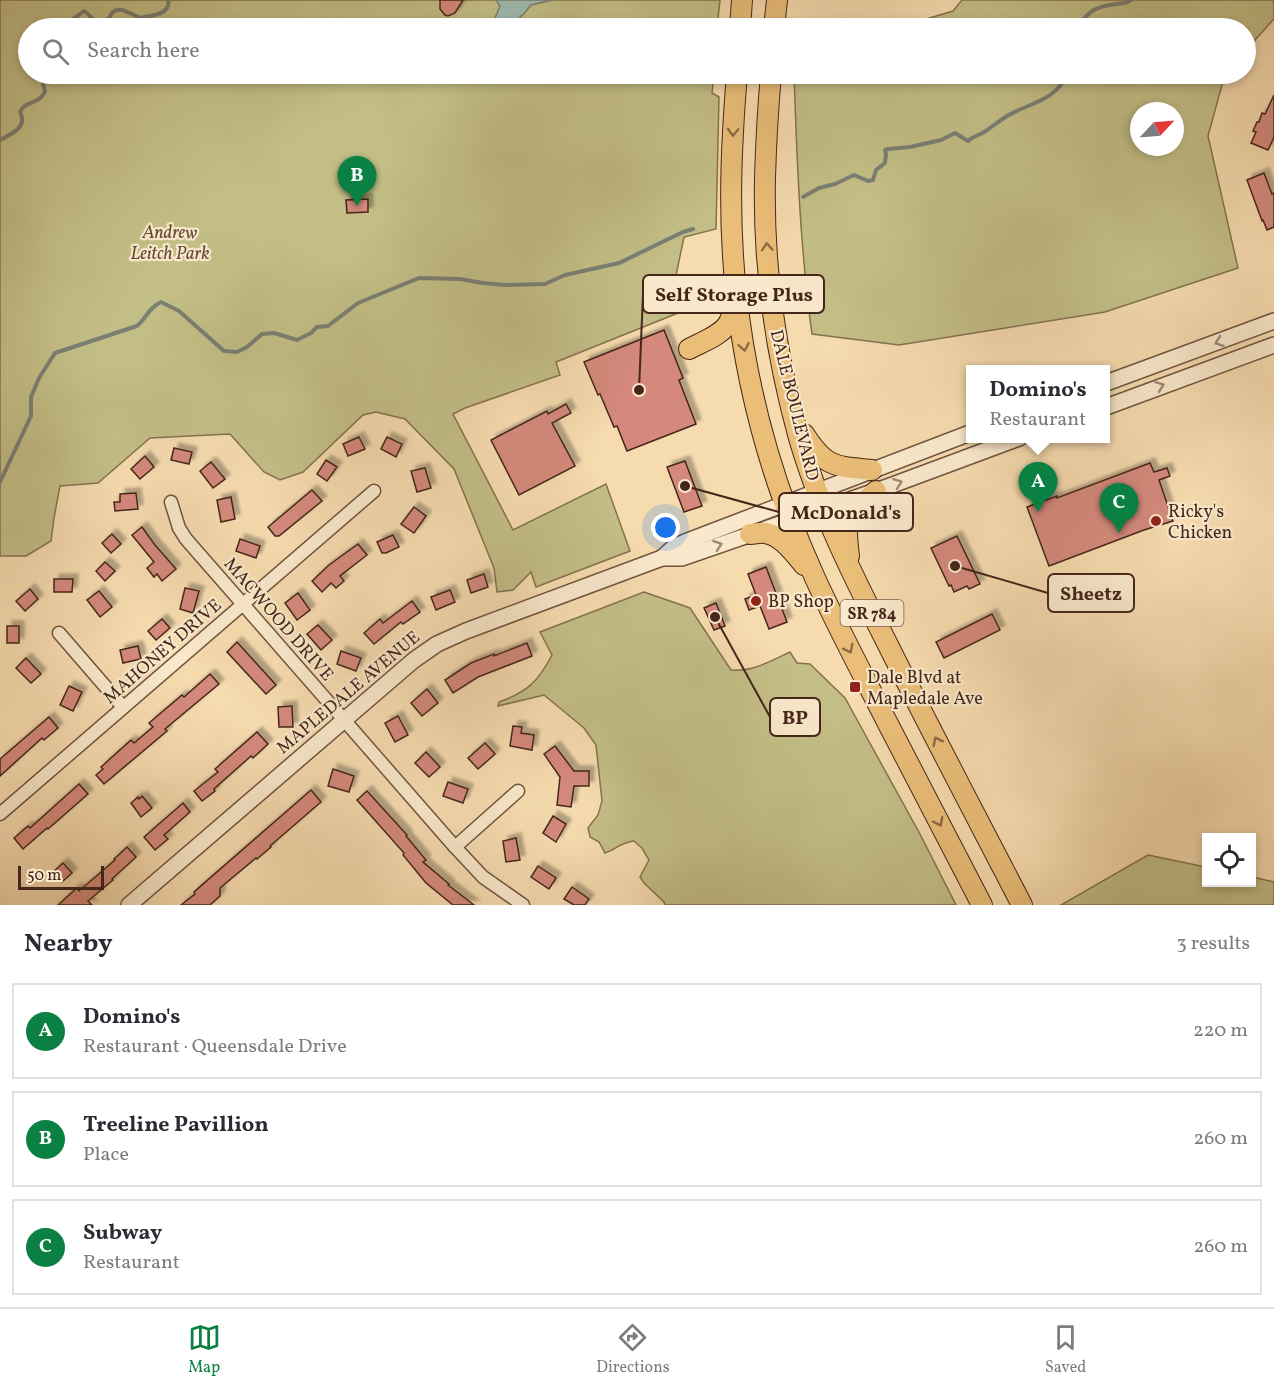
<!DOCTYPE html>
<html lang="en">
<head>
<meta charset="utf-8">
<style>
	body { margin:0; font-family:Vollkorn,serif; background:#f2f2f3; color:#2b2b33 }
	.controls { position:absolute; right:18px; bottom:18px; display:grid; overflow:hidden; border-radius:0px; box-shadow:0 3px 9px #0003 }
	.controls button { width:54px; height:54px; display:grid; place-items:center; padding:0; border:0; border-bottom:2px solid #e1e1e2; background:#fff; color:#2b2b33; font:30px sans-serif }
	.compass { position:absolute; left:1130px; top:102px; width:54px; height:54px; border-radius:50%; background:#fff; box-shadow:0 3px 9px #0003; rotate:64deg }
	.scale { position:absolute; left:18px; bottom:15px; width:86px; box-sizing:border-box; padding-left:6px; border:3px solid #45261a; border-top:0; font-size:16px; line-height:21px; white-space:nowrap; color:#45261a; -webkit-text-stroke:4px #f9e8cb; paint-order:stroke }
	.you { position:absolute; left:666px; top:528px; width:21px; height:21px; margin:-15px; border:4px solid #fff; border-radius:50%; background:#1a73e8; box-shadow:0 0 0 9px #1a73e833 }
	.badge { display:grid; place-items:center; width:39px; height:39px; border-radius:50%; background:#0b8043; color:#fff; font-size:20px; font-weight:700 }
	.pin { position:absolute; translate:-50% -50px; filter:drop-shadow(0 2px 3px #0008) }
	.pin::after { content:''; position:absolute; top:32px; width:21px; height:18px; background:inherit; clip-path:polygon(0 0,100% 0,50% 100%) }
	.popup { position:absolute; left:966px; top:365px; width:144px; height:78px; box-sizing:border-box; display:grid; place-content:center; border-radius:0px; background:#fff; filter:drop-shadow(0 2px 4px #0005); font-size:20px; white-space:nowrap; color:#7c7c81 }
	.popup b { font-size:22px; color:#2b2b33 }
	.popup::after { content:''; position:absolute; left:50%; top:100%; margin-left:-12px; border:12px solid transparent; border-top-color:#fff }
	.list { margin:0; padding:0; list-style:none }
	h2 { display:flex; justify-content:space-between; align-items:center; height:78px; margin:0; padding:0 24px; font-size:26px }
	h2 small { font-size:20px; font-weight:400; color:#7c7c81 }
	.list li { display:grid; grid-template-columns:39px 1fr auto; gap:18px; align-items:center; box-sizing:border-box; height:96px; margin:0 12px 12px; padding:0 12px; border:2px solid #e1e1e2; border-radius:0px }
	.list b { display:block; font-size:22px; white-space:nowrap }
	.list p { margin:0; font-size:20px; white-space:nowrap; color:#7c7c81 }
	.list em { font-size:20px; font-style:normal; color:#7c7c81 }
	.icon { flex:none; width:33px; height:33px; fill:none; stroke:currentColor; stroke-width:2; stroke-linecap:round; stroke-linejoin:round }
	.map { position:relative; flex:none; width:1274px; height:905px; overflow:hidden }
	.search { position:absolute; background:#fff; box-shadow:0 3px 9px #0003; left:18px; right:18px; top:18px; height:66px; display:flex; align-items:center; gap:15px; box-sizing:border-box; padding:0 21px; border-radius:33px; color:#7c7c81; font-size:22px }
	.sheet { height:402px; background:#fff }
	nav { display:flex; justify-content:space-around; align-items:center; box-sizing:border-box; height:84px; border-top:2px solid #e1e1e2; background:#fff; font-size:16px; color:#7c7c81 }
	nav a { display:grid; justify-items:center; gap:3px }
	nav .on { color:#0b8043 }
	.map>svg:first-child { display:block }
	.green { fill:#c3be86; stroke:#847250; stroke-width:1.5; fill-rule:evenodd }
	.water { fill:#9dbbb0; stroke:#7a7f74; stroke-width:1.5 }
	.lines { fill:none; stroke-linecap:round; stroke-linejoin:round }
	.stream { stroke:#7a7f74; stroke-width:4 }
	.building { fill:#d4897c; stroke:#45261a; stroke-width:1.5; filter:url(#shadow) }
	.minor-casing { stroke:#71533f; stroke-width:15 }
	.tertiary-casing { stroke:#71533f; stroke-width:18 }
	.primary-casing { stroke:#45261a; stroke-width:22 }
	.minor { stroke:#f9e8cb; stroke-width:12 }
	.tertiary { stroke:#f9e8cb; stroke-width:15 }
	.primary { stroke:#ebbe78; stroke-width:20 }
	.oneway { stroke:#906a44 }
	.oneway2 { stroke:#9f8772 }
	.poi-dot { fill:#8f2418; stroke:#f9e8cb; stroke-width:2 }
	.labels { text-anchor:middle; stroke-width:4.5; stroke-linejoin:round; paint-order:stroke }
	.shield { fill:#f9e8cb; stroke:#7b604f; stroke-width:1.5 }
	.shield-label { font-size:16px; font-weight:bold; fill:#45261a }
	.park-label { font-size:18px; font-style:italic; fill:#644c35; stroke:#f9e8cb }
	.street-label { font-size:18px; fill:#45261a; stroke:#f9e8cb }
	.poi-label { font-size:18px; fill:#45261a; stroke:#f9e8cb; text-anchor:start }
	.leader { fill:none; stroke:#45261a; stroke-width:2 }
	.callout-dot { fill:#45261a; stroke:#f9e8cb; stroke-width:2 }
	.callout { fill:#f9e8cb; stroke:#45261a; stroke-width:2 }
	.callout-label { font-size:20px; text-anchor:middle; font-weight:bold; fill:#45261a }
</style>
</head>
<body>
<div class="map">
<svg width="1274" height="905" viewBox="0 0 1274 905">
	<defs>
		<filter id="shadow"><feDropShadow dx="5" dy="-5" stdDeviation="1.5" flood-color="#0004"/></filter>
	</defs>
	<rect width="100%" height="100%" fill="#f6dbaf"/>
	<filter id="stains"><feTurbulence type="fractalNoise" baseFrequency=".00333" numOctaves="4"/><feColorMatrix values="0 0 0 0 .2 0 0 0 0 .09 0 0 0 0 .02 0 0 0 .5 -.17"/></filter>
	<radialGradient id="worn" r=".72"><stop offset=".6" stop-color="#630" stop-opacity="0"/><stop offset="1" stop-color="#630" stop-opacity=".3"/></radialGradient>
	<g class="green">
		<polygon points="0,0 720,0 717,28 28,28 28,74 714,74 712,93 719,97 716,229 684,237 673,290 683,311 556,362 560,375 465,408 453,414 513,530 606,484 630,551 536,587 531,572 513,590 497,592 494,568 454,469 405,419 376,412 363,415 303,472 280,480 264,472 230,434 150,438 98,483 60,486 54,518 51,541 26,556 0,556"/>
		<polygon points="962,0 1274,0 1274,19 1246,50 1246,28 896,28 953,11"/>
		<path d="M794,74H1225L1208,136L1238,268L1105,312L899,345L812,334C800,248 797,161 794,74ZM1139,111H1175V147H1139Z"/>
		<path d="M644,592L690,608L731,670C752,672 771,661 790,652L797,663L810,664L845,698L920,834L956,905H665L664,902L644,883L640,877L649,860L642,848L634,841C618,843 618,849 605,853L599,842L590,837L588,828L598,815L602,801L596,745L584,728L544,695L498,706L499,702C527,692 538,682 552,655L540,632Z"/>
		<polygon points="1148,855 1206,867 1206,882 1252,882 1252,877 1274,882 1274,905 1061,905"/>
	</g>
	<path class="water" d="M496,0H553L531,5C521,19 512,27 495,18L500,6Z"/>
	<g class="lines">
		<g class="stream">
			<path d="M71,28L73,19L84,11C91,15 95,24 103,26C108,21 109,18 112,13C119,4 133,16 141,18C152,15 171,15 168,0"/>
			<path d="M1079,28C1087,10 1098,6 1117,4C1123,3 1126,4 1131,0"/>
			<path d="M0,140C12,134 28,127 20,112C25,100 37,106 45,92L41,74"/>
			<path d="M803,197L819,188L835,184L854,175L868,181L873,180L876,170L885,163L886,154L885,150L888,149L910,147L941,140L955,133L968,141C973,136 978,136 984,132C992,127 999,121 1007,116C1029,103 1056,101 1067,74"/>
			<path d="M0,482L31,416V397L39,378L55,353L137,326C148,317 147,309 161,302L179,311L224,351L237,352L247,347L262,334L274,333L297,340L311,333L317,327L328,326L358,303L419,278L460,279L483,283L505,285L545,284L565,275L619,263L683,232L693,229"/>
		</g>
	</g>
	<g class="building">
		<polygon points="440,0 463,0 455,13 448,16 445,15 440,9"/>
		<polygon points="1274,95 1274,137 1268,150 1251,143 1256,132 1253,131 1257,122 1259,122 1262,113 1265,114"/>
		<polygon points="1264,173 1272,194 1274,193 1274,227 1267,230 1263,220 1262,221 1247,180"/>
		<polygon points="368,199 368,212 347,213 346,200"/>
		<polygon points="664,330 683,378 679,380 696,424 627,451 617,426 614,427 600,394 598,395 584,362"/>
		<polygon points="566,404 571,413 552,423 575,466 519,495 491,440 547,411 548,414"/>
		<polygon points="359,437 365,449 348,456 343,444"/>
		<polygon points="387,437 402,444 396,457 381,449"/>
		<polygon points="174,448 192,452 189,464 171,460"/>
		<polygon points="145,456 154,467 140,479 131,469"/>
		<polygon points="326,460 337,467 327,481 317,474"/>
		<polygon points="685,461 702,506 684,512 667,467"/>
		<polygon points="211,462 225,479 213,488 200,471"/>
		<polygon points="1150,463 1154,472 1167,468 1170,476 1159,480 1173,521 1144,530 1049,566 1027,507 1057,496 1057,498"/>
		<polygon points="425,468 431,488 417,492 411,471"/>
		<polygon points="312,490 322,501 279,536 275,536 268,527"/>
		<polygon points="136,493 138,509 115,511 114,502 120,502 120,494"/>
		<polygon points="231,497 235,519 221,522 217,500"/>
		<polygon points="414,507 426,516 414,533 401,524"/>
		<polygon points="142,527 155,545 176,569 162,581 157,574 154,577 147,568 154,562 132,535"/>
		<polygon points="112,534 121,544 111,553 102,543"/>
		<polygon points="393,535 399,547 386,553 382,553 377,542"/>
		<polygon points="957,536 980,584 969,589 967,586 954,592 951,585 949,586 931,548"/>
		<polygon points="240,539 260,546 256,558 236,551"/>
		<polygon points="358,544 367,555 340,576 344,581 336,588 331,583 322,592 312,581 329,565"/>
		<polygon points="105,562 115,571 105,581 96,571"/>
		<polygon points="766,567 787,622 769,629 760,606 749,610 745,599 756,595 748,574"/>
		<polygon points="484,574 488,587 471,593 467,580"/>
		<polygon points="54,579 73,579 72,592 54,592"/>
		<polygon points="185,588 199,591 193,613 180,609"/>
		<polygon points="30,589 38,599 25,611 16,601"/>
		<polygon points="450,590 455,602 436,610 431,597"/>
		<polygon points="99,591 112,607 100,617 87,600"/>
		<polygon points="298,593 310,610 297,620 285,603"/>
		<polygon points="412,601 420,612 403,624 401,622 374,644 364,633 380,619 383,623"/>
		<polygon points="716,603 725,626 714,630 704,608"/>
		<polygon points="992,614 1000,630 944,658 936,642"/>
		<polygon points="162,619 170,628 156,640 148,631"/>
		<polygon points="318,625 332,640 321,650 307,634"/>
		<rect x="7" y="626" width="12" height="17"/>
		<polygon points="237,642 276,685 266,694 227,652"/>
		<polygon points="527,643 532,656 478,677 453,693 445,680 471,663 494,654 494,656"/>
		<polygon points="138,646 141,659 123,663 120,650"/>
		<polygon points="341,651 361,658 356,671 337,664"/>
		<polygon points="26,658 41,674 31,683 16,668"/>
		<polygon points="210,674 219,684 165,729 167,731 104,784 96,775 103,769 101,767 131,740 134,743 153,727 149,723 182,695 184,697"/>
		<polygon points="69,686 82,692 73,711 60,705"/>
		<polygon points="427,689 438,703 422,716 411,703"/>
		<polygon points="292,706 293,727 279,727 278,707"/>
		<polygon points="398,716 408,735 395,742 385,723"/>
		<polygon points="49,717 58,728 44,740 42,738 0,776 0,759"/>
		<polygon points="513,726 522,727 521,733 534,735 532,750 510,746"/>
		<polygon points="257,732 268,744 253,758 251,756 214,789 215,791 202,801 194,791 218,772 215,769"/>
		<polygon points="485,743 495,754 478,769 468,758"/>
		<polygon points="555,746 574,771 589,771 589,786 574,786 571,807 557,805 560,777 544,754"/>
		<polygon points="426,752 440,767 429,777 415,763"/>
		<polygon points="333,769 354,776 349,792 328,786"/>
		<polygon points="448,782 468,789 463,803 443,796"/>
		<polygon points="79,784 88,794 48,829 47,828 23,849 14,838 28,826 30,828"/>
		<polygon points="311,790 321,802 270,846 271,847 257,859 256,858 220,888 220,896 210,905 181,905 195,894 194,892"/>
		<polygon points="367,791 407,835 406,836 426,860 423,862 449,884 448,885 474,905 453,905 426,883 403,855 404,853 357,800"/>
		<polygon points="142,796 152,808 141,817 131,803 138,797 139,799"/>
		<polygon points="183,803 190,812 164,835 168,839 155,850 144,837"/>
		<polygon points="553,816 566,824 556,842 543,833"/>
		<polygon points="516,838 520,860 506,862 503,841"/>
		<polygon points="127,847 136,857 112,879 113,880 88,901 92,905 58,905 77,888 79,891 115,860 114,859"/>
		<polygon points="63,863 72,873 62,882 53,872"/>
		<polygon points="538,866 556,878 549,889 531,877"/>
		<polygon points="572,887 589,899 585,905 574,905 564,899"/>
	</g>
	<g class="lines">
		<defs>
			<g id="minor">
				<polyline points="171,502 179,528 186,539 455,847 483,877 523,905"/>
				<polyline points="59,633 123,707"/>
				<polyline points="0,814 374,491"/>
				<polyline points="455,847 518,791"/>
			</g>
			<g id="tertiary">
				<polyline points="1106,383 1274,321"/>
				<polyline points="1106,407 1274,345"/>
				<polyline points="662,558 674,547 685,542 970,433"/>
				<polyline points="129,905 414,660 437,644 466,631 662,558 682,558 887,487 1019,438"/>
			</g>
			<g id="primary">
				<polyline points="740,28 742,0"/>
				<polyline points="774,28 777,0"/>
				<path d="M737,74C731,146 728,218 736,291C746,389 774,488 815,578C837,626 862,673 886,720C918,782 950,843 982,905"/>
				<path d="M771,74C768,108 766,143 765,178C763,264 776,355 799,438C820,510 853,576 887,643C931,731 977,818 1022,905"/>
				<path d="M689,349C702,342 725,334 730,320C733,313 733,306 734,300"/>
				<path d="M804,434C826,468 834,466 872,470"/>
				<path d="M750,534C755,534 760,532 765,533C781,535 794,553 804,565"/>
				<path d="M849,556C848,548 847,539 847,531C848,514 865,502 876,491"/>
			</g>
		</defs>
		<use href="#minor" class="minor-casing"/>
		<use href="#tertiary" class="tertiary-casing"/>
		<use href="#primary" class="primary-casing"/>
		<use href="#minor" class="minor"/>
		<use href="#tertiary" class="tertiary"/>
		<use href="#primary" class="primary"/>
	</g>
	<defs><path id="oneway-chevron" d="M-2-3.5L2.5 0L-2 3.5" fill="none" stroke-width="1.6" stroke-linecap="round" stroke-linejoin="round" transform="scale(1.5)"/></defs>
	<g class="oneway">
		<use href="#oneway-chevron" transform="translate(733 132) rotate(93)"/>
		<use href="#oneway-chevron" transform="translate(767 247) rotate(-94)"/>
		<use href="#oneway-chevron" transform="translate(744 347) rotate(80)"/>
		<use href="#oneway-chevron" transform="translate(849 649) rotate(63)"/>
		<use href="#oneway-chevron" transform="translate(937 741) rotate(-117)"/>
		<use href="#oneway-chevron" transform="translate(939 822) rotate(63)"/>
	</g>
	<g class="oneway2">
		<use href="#oneway-chevron" transform="translate(1219 342) rotate(160)"/>
		<use href="#oneway-chevron" transform="translate(1160 386) rotate(-20)"/>
		<use href="#oneway-chevron" transform="translate(898 483) rotate(-20)"/>
		<use href="#oneway-chevron" transform="translate(718 545) rotate(-19)"/>
	</g>
	<g class="poi-dot">
		<circle cx="1156" cy="521" r="6"/>
		<circle cx="756" cy="601" r="6"/>
		<rect x="849" y="681" width="12" height="12" rx="3"/>
	</g>
	<g class="labels">
		<rect class="shield" x="840.5" y="600" width="63" height="26" rx="4.5"/>
		<g class="shield-label">
			<text x="872" y="619">SR 784</text>
		</g>
		<g class="park-label">
			<text x="170" y="238">Andrew<tspan x="170" dy="21">Leitch Park</tspan></text>
		</g>
		<g class="street-label">
			<text transform="translate(795 405) rotate(76)" y="6">DALE BOULEVARD</text>
			<text transform="translate(279 619) rotate(49)" y="6">MACWOOD DRIVE</text>
			<text transform="translate(162 651) rotate(-41)" y="6">MAHONEY DRIVE</text>
			<text transform="translate(348 692) rotate(-40)" y="6">MAPLEDALE AVENUE</text>
		</g>
		<g class="poi-label">
			<text x="1168" y="517">Ricky's<tspan x="1168" dy="21">Chicken</tspan></text>
			<text x="768" y="607">BP Shop</text>
			<text x="867" y="683">Dale Blvd at<tspan x="867" dy="21">Mapledale Ave</tspan></text>
		</g>
	</g>
	<path class="leader" d="M639 390L643 294M685 486L779 512M955 566L1048 593M715 617L770 717"/>
	<g class="callout-dot">
		<circle cx="639" cy="390" r="6"/>
		<circle cx="685" cy="486" r="6"/>
		<circle cx="955" cy="566" r="6"/>
		<circle cx="715" cy="617" r="6"/>
	</g>
	<g class="callout">
		<rect x="643" y="275" width="181" height="38" rx="6"/>
		<rect x="779" y="493" width="134" height="38" rx="6"/>
		<rect x="1048" y="574" width="86" height="38" rx="6"/>
		<rect x="770" y="698" width="50" height="38" rx="6"/>
	</g>
	<g class="callout-label">
		<text x="734" y="301">Self Storage Plus</text>
		<text x="846" y="519">McDonald's</text>
		<text x="1091" y="600">Sheetz</text>
		<text x="795" y="724">BP</text>
	</g>
	<rect width="100%" height="100%" filter="url(#stains)"/>
	<rect width="100%" height="100%" fill="url(#worn)"/>
</svg>
<div class="controls">
<button><svg class="icon" aria-label="locate" viewBox="0 0 24 24"><circle cx="12" cy="12" r="6"/><path d="M12 2v4M12 18v4M2 12h4M18 12h4"/></svg></button>
</div>
<svg class="compass" viewBox="-18 -18 36 36"><path d="M0-13l5 13h-10z" fill="#e53935"/><path d="M0 13l5-13h-10z" fill="#7c7c81"/></svg>
<div class="scale">50 m</div>
<div class="you"></div>
<div class="pin badge" style="left:1038px;top:512px">A</div>
<div class="popup"><b>Domino's</b>Restaurant</div>
<div class="pin badge" style="left:357px;top:206px">B</div>
<div class="pin badge" style="left:1119px;top:533px">C</div>
<div class="search"><svg class="icon" aria-label="search" viewBox="0 0 24 24"><circle cx="10" cy="10" r="6"/><path d="M15 15l6 6"/></svg>Search here</div>
</div>
<section class="sheet">
<h2>Nearby<small>3 results</small></h2>
<ul class="list">
<li><span class="badge">A</span><div><b>Domino's</b><p>Restaurant · Queensdale Drive</p></div><em>220 m</em></li>
<li><span class="badge">B</span><div><b>Treeline Pavillion</b><p>Place</p></div><em>260 m</em></li>
<li><span class="badge">C</span><div><b>Subway</b><p>Restaurant</p></div><em>260 m</em></li>
</ul>
</section>
<nav>
<a class="on"><svg class="icon" aria-label="map" viewBox="0 0 24 24"><path d="M3 6l6-2 6 2 6-2v14l-6 2-6-2-6 2zM9 4v14M15 6v14"/></svg>Map</a>
<a><svg class="icon" aria-label="directions" viewBox="0 0 24 24"><path d="M12 3l9 9-9 9-9-9zM9 14v-3h6M13 9l2 2-2 2"/></svg>Directions</a>
<a><svg class="icon" aria-label="saved" viewBox="0 0 24 24"><path d="M7 4h10v16l-5-4-5 4z"/></svg>Saved</a>
</nav>
</body>
</html>
